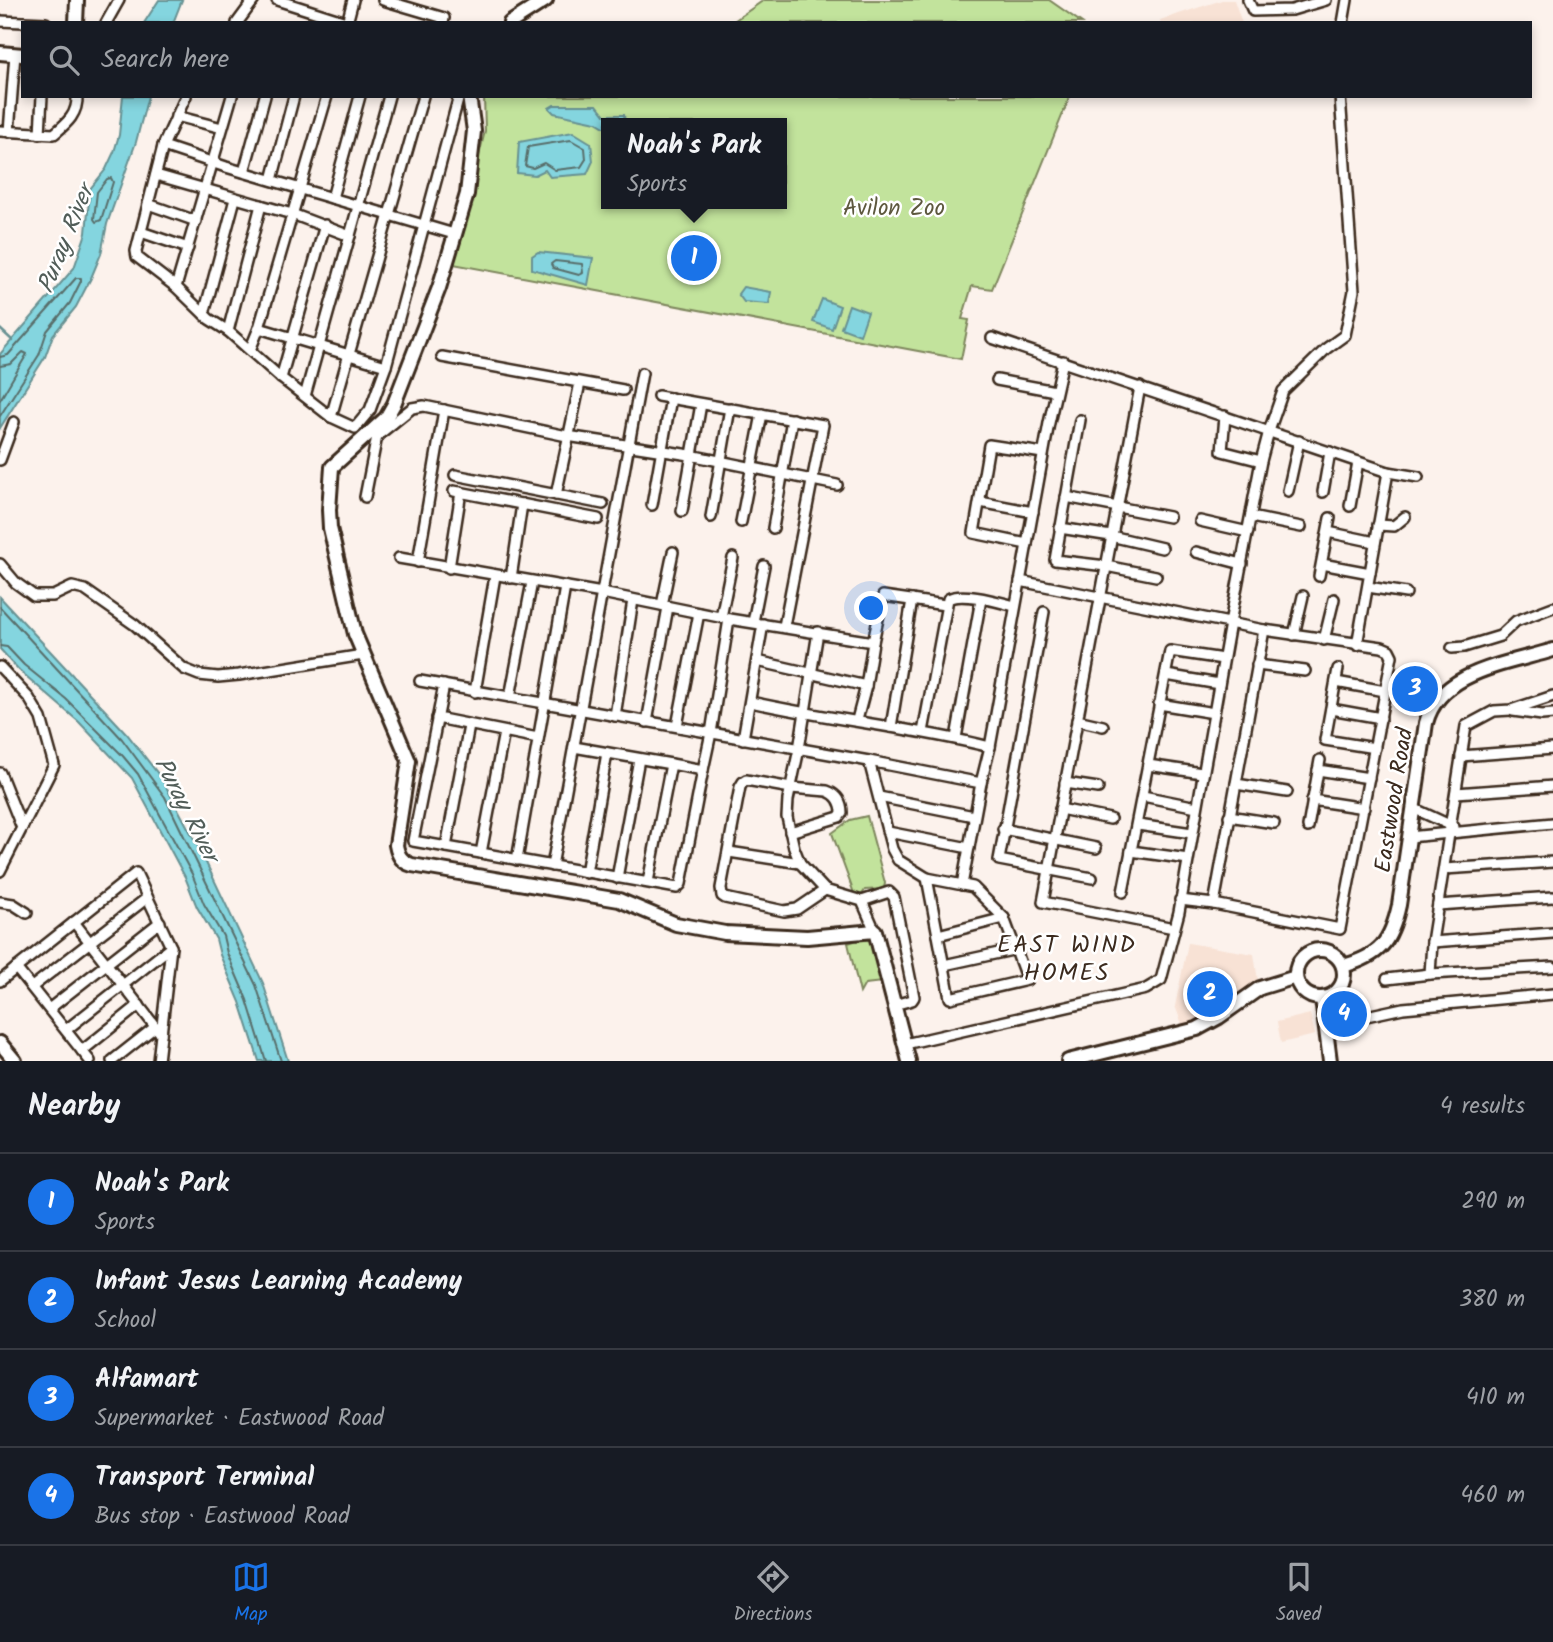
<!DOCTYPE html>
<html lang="en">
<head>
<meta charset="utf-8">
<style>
	body { margin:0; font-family:Kalam,sans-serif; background:#242831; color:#f1f3f6 }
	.you { position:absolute; left:872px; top:609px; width:24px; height:24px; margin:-18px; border:5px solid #fff; border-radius:50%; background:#1a73e8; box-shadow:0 0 0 10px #1a73e833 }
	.badge { display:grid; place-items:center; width:46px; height:46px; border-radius:50%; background:#1a73e8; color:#fff; font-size:23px; font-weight:700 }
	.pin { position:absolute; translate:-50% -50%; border:4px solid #fff; box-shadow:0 2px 7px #0006 }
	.popup { position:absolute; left:601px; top:118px; width:186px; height:91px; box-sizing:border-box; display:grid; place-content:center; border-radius:0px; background:#171b24; filter:drop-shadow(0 2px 5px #0005); font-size:23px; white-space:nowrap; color:#9ea1a6 }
	.popup b { font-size:26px; color:#f1f3f6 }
	.popup::after { content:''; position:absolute; left:50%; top:100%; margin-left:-14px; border:14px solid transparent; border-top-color:#171b24 }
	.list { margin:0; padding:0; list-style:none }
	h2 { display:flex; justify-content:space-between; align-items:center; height:91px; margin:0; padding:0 28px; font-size:30px }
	h2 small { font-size:23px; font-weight:400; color:#9ea1a6 }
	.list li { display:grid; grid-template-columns:46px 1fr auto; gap:21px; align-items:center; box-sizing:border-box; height:98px; padding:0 28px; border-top:2px solid #363941 }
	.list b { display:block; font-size:26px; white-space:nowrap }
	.list p { margin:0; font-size:23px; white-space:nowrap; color:#9ea1a6 }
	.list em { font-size:23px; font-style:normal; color:#9ea1a6 }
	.icon { flex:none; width:38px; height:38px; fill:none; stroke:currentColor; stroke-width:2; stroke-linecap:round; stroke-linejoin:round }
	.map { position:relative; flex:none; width:1553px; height:1061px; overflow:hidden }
	.search { position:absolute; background:#171b24; box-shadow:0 4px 10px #0003; left:21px; right:21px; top:21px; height:77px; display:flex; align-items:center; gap:18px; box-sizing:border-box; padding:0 24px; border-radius:0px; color:#9ea1a6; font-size:26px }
	.sheet { height:483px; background:#171b24 }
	nav { display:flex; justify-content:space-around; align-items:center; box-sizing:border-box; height:98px; border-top:2px solid #363941; background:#171b24; font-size:19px; color:#9ea1a6 }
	nav a { display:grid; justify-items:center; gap:4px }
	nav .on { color:#1a73e8 }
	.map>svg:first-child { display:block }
	.built { fill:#f8e2d5 }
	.green { fill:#c2e39c; stroke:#7e865d; stroke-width:2; fill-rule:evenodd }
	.water { fill:#84d5df; stroke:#679192; stroke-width:2 }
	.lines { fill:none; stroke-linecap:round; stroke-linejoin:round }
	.shore { stroke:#586e6b; stroke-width:2 }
	.stream { stroke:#679192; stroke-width:2.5 }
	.street-casing { stroke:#3b2a1e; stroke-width:14 }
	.secondary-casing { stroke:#3b2a1e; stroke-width:18 }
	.street { stroke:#fff; stroke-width:9 }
	.secondary { stroke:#fff; stroke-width:12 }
	.labels { text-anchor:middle; stroke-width:5; stroke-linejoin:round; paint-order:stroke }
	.park-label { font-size:23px; fill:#5d583e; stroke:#fff }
	.street-label { font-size:23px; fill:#3b2a1e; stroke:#fff }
	.water-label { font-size:24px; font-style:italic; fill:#515d58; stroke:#fff }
	.neighbourhood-label { font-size:24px; letter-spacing:2px; fill:#3b2a1e; stroke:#fff }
</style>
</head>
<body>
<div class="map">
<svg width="1553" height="1061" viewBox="0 0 1553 1061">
	<rect width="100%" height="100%" fill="#fcf2ec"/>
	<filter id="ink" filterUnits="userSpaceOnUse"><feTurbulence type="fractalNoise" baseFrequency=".0143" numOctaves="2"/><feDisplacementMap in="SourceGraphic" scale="14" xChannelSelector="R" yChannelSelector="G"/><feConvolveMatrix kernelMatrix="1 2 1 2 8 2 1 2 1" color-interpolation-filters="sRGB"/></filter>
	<g filter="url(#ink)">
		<g class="built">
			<polygon points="1222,0 1234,0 1242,23 1161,23 1160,20"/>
			<polygon points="1188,943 1254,954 1258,981 1227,1007 1184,1029 1175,1006"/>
			<polygon points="1310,1014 1315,1035 1281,1043 1277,1022"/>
		</g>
		<g class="green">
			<polygon points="764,0 1049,0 1082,23 731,23"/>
			<path d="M484,96H1070L992,289L972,286L962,319L969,320L961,359L448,263L469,197L485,131ZM606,123H782V204H606Z"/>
			<polygon points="867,816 885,883 884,889 865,890 861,896 855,896 832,833 850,820"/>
			<polygon points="864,938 873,941 883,982 865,984 860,993 848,943"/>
		</g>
		<g class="water">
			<polygon points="159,0 182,0 173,23 144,23"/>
			<polygon points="123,96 148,96 136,142 107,224 101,254 91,278 76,307 53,335 45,357 0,428 0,354 74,268 86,233 90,189 106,169 114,152 119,135"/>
			<polygon points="554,105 597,105 605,115 624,115 625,122 606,123 606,128 596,122 554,113 549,108"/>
			<polygon points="573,132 591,143 593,161 587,174 550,177 545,170 535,175 517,173 519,142"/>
			<polygon points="538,252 593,258 588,285 532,269 532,256"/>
			<polygon points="743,287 771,292 769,304 744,302 738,294"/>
			<polygon points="822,299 840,306 832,329 813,322"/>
			<polygon points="849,305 868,312 860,335 841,328"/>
			<polygon points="0,597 127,734 162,779 201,852 263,983 288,1061 259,1061 240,1002 220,955 216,939 197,907 185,877 132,778 79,722 19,670 0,649"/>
		</g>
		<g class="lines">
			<g class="shore">
				<polygon points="571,140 585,148 586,159 581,167 555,170 544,163 533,168 525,166 528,147"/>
				<polygon points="111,178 113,182 101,220 96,222 94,219 97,192 107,179"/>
				<polygon points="555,261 582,264 583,273 579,275 553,268 551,264"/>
				<polyline points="0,357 8,355 76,278 81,278 81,281 70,303 47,331 39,355 0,416"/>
				<polyline points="0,366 11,364 23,352 27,354 0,400"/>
				<polyline points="0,607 122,739 165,797 256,985 281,1061"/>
				<polyline points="0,646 7,647 24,665 66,699 122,755 138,774 192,874 204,904 223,936 227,953 247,1000 266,1061"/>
			</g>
			<polyline class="stream" points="0,329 13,341"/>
			<defs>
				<g id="street">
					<polyline points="277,0 349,23"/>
					<polyline points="383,0 444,18 443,23"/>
					<polyline points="1248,0 1253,11 1292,10 1326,0"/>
					<polyline points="0,21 46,23"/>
					<polyline points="106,23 119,0"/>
					<polyline points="237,23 254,0"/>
					<polyline points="347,23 353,0"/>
					<polyline points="1343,23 1347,0"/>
					<polyline points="186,96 163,146 136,251 137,257 176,287 209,319 228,331 281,378 331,417 355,428 370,410 386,366 459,96"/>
					<polyline points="176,116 222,128"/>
					<path d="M0,131L54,134C67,123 78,114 77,96"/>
					<polyline points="9,132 15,54"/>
					<polyline points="40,134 42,96"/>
					<polyline points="163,146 226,167 454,234"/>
					<polyline points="244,172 265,96"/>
					<polyline points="156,175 292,214 350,236"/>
					<polyline points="272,180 294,96"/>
					<polyline points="332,198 360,96"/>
					<polyline points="148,204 196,221"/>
					<polyline points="141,232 188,248"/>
					<polyline points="176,287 232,96"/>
					<polyline points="204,314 235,199"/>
					<polyline points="259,328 386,366"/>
					<polyline points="228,331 261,205"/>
					<polyline points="992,338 1388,472 1418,477"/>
					<polyline points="250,350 259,328 327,96"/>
					<polyline points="442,357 623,390"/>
					<polyline points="281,378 325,225"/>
					<polyline points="997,380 1055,391"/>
					<polyline points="1140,387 1043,902 1174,928"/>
					<polyline points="305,396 389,96"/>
					<polyline points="658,396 823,425 784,626"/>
					<polyline points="1225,416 1222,451 1261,461"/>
					<polyline points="331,417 423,96"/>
					<polyline points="1080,420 1055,560 1106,566 1156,576"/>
					<polyline points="0,460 14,422"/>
					<polyline points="455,475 603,504"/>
					<polyline points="454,491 598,519"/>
					<polyline points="1288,491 1299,441"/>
					<polyline points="1323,492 1330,452"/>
					<polyline points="556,495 580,383"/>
					<polyline points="365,497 377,436 412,408 424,406 567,436 690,455 837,485"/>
					<polyline points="1066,497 1169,517"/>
					<polyline points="980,502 1033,512"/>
					<polyline points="652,505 671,398"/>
					<polyline points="1350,506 1358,462"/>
					<polyline points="682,511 701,404"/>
					<polyline points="711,517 730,408"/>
					<polyline points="1251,517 1301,527"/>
					<polyline points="1200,521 1248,532"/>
					<polyline points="741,522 762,414"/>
					<polyline points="1378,525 1394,526 1405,517"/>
					<polyline points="773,528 792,419"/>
					<polyline points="1060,528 1111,536 1162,548"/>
					<polyline points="1328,532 1375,542"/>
					<polyline points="1027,544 974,533 989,445 1043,453"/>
					<polyline points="1196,552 1242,564"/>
					<polyline points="399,558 602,593 729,619 873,642 866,686 857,720"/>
					<polyline points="418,562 444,410"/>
					<polyline points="0,564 16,583 34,596 53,596 72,587 85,590 135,625 184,669 199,675 218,677 239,675 363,655"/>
					<polyline points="1322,564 1370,573"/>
					<polyline points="449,568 461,492"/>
					<polyline points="1319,576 1330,518"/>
					<polyline points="511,578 522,504"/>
					<polyline points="1020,581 1264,630 1382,647 1389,650 1392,656 1340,929 1214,904 1180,900"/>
					<polyline points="1368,587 1406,593"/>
					<polyline points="662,605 673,552"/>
					<polyline points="1044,612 999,860 1092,878"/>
					<polyline points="721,617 733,558"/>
					<polyline points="753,622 764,566"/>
					<polyline points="818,632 799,749 788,800 787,817 794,848 800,863 825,890 862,901 875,931"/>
					<polyline points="1294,635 1303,596"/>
					<polyline points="1324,640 1334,599"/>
					<polyline points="873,642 883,596 945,605"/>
					<polyline points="1357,645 1388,472"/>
					<polyline points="1452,648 1464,647 1500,636 1516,621 1553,607"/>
					<polyline points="757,661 866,686"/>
					<polyline points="1257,665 1305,671"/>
					<polyline points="0,667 29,698 41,718 54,765 0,871"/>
					<polyline points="1338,669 1325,740 1375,748"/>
					<polyline points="1166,675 1219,684"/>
					<polyline points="420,681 869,761 892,849 898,860 927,878"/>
					<polyline points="1336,682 1385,691"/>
					<polyline points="444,685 413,841 677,888 681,884 703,770 671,764 648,882"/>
					<polyline points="475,692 495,576"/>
					<polyline points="510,697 532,582"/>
					<path d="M751,702C830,720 911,727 990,747"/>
					<polyline points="1159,704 1214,713"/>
					<polyline points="1331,709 1381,718"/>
					<polyline points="1513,711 1542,715 1553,714"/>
					<polyline points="615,716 633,600"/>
					<polyline points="437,718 538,738"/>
					<polyline points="1077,720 1103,726"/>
					<polyline points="647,722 668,607"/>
					<polyline points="677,726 699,613"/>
					<polyline points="891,727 912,600"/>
					<path d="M923,732L948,599C962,591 999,602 1015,606"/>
					<polyline points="956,738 981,599"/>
					<polyline points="743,739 763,624"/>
					<polyline points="574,747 671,764"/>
					<polyline points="1461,756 1553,749"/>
					<polyline points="869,761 981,783 962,885"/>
					<polyline points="1148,765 1202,773"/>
					<polyline points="703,770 711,733 729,619"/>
					<polyline points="1318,770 1369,778"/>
					<polyline points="0,773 22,828"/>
					<polyline points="981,783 990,747 1049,423 1063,361"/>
					<polyline points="1065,783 1098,788"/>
					<polyline points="1236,784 1287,792"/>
					<polyline points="1456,793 1553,786"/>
					<polyline points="1143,796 1197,807"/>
					<polyline points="879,797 974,816"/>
					<polyline points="1312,800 1364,808"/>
					<polyline points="1413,808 1454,827"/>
					<polyline points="1060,809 1110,819"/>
					<polyline points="1229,816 1274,823"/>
					<polyline points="1138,825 1192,833"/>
					<polyline points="1308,827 1320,760"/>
					<polyline points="1003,829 1096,848"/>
					<path d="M790,832L839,817L842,813C842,803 838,795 827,791L791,788L746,780L743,782L740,787L721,888L722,896L725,898L784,911L797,909L825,890"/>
					<polyline points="888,832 969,848"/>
					<polyline points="1409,837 1553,823"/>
					<polyline points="446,847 469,726"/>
					<polyline points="1131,851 1188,859"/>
					<polyline points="729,852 800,863"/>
					<polyline points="481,853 504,732"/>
					<polyline points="517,860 565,587"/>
					<polyline points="552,866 642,373"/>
					<polyline points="1444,869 1553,862"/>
					<polyline points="586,873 607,753"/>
					<polyline points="617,878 639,759"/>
					<polygon points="927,878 973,887 1004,918 1027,980 950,998"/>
					<polyline points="1123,892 1170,651 1223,659"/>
					<polyline points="862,901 889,892 894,897 914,997 912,1000 894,1005"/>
					<polyline points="0,902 13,904 27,913"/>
					<polyline points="1214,904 1264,630"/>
					<polyline points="1438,905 1553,897"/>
					<polyline points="74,922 161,1034"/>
					<polyline points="938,935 1004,918"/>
					<polyline points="1432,942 1553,933"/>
					<polyline points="944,965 1017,949"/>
					<polyline points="16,968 90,1061"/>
					<polyline points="1430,974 1553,967"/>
					<polyline points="1387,979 1430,974 1432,942 1466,726 1494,711 1511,710 1553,696"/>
					<polyline points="0,981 136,873 171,947 158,1061"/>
					<polyline points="32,987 147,898"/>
					<polyline points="49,1009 160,922"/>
					<polyline points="1325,1025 1403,1008 1553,994"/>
					<polyline points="66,1030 171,947"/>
					<polyline points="905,1044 1146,989 1161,980 1179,912 1230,623 1261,461 1269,431 1283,391 1327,348 1345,335 1354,291 1340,96"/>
					<polyline points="82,1051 139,1005"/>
					<polyline points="112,1061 155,1027"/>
				</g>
				<g id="secondary">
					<polyline points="76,23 77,0"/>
					<polyline points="510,23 546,0"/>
					<polyline points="0,53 23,55"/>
					<path d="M469,96L474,131L467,194L439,288L394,404L386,418L332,467L329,510L330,528L355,634L409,761L396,845C398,856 402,862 412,865L619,900L676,924L725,933L807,937L875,931L909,1061"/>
					<circle cx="1320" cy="974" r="24"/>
					<path d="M1343,966C1380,956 1391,942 1399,905L1426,723C1439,671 1508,664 1553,650"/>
					<polyline points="1322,998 1330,1061"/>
					<polyline points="0,1043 15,1061"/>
					<polyline points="1068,1061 1197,1029 1219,1017 1260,988 1296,977"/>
				</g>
			</defs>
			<use href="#street" class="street-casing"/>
			<use href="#secondary" class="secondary-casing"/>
			<use href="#street" class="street"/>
			<use href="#secondary" class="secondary"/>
		</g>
	</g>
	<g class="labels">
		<g class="park-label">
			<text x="894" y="215">Avilon Zoo</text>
		</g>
		<g class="street-label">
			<text transform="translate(1393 800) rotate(-81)" y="8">Eastwood Road</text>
		</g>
		<g class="water-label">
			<text transform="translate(65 239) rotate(-68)" y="8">Puray River</text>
			<text transform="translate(187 809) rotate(63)" y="8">Puray River</text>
		</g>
		<g class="neighbourhood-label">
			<text x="1067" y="952">EAST WIND<tspan x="1067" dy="28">HOMES</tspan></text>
		</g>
	</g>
</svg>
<div class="you"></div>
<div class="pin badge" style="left:694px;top:258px">1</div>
<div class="popup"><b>Noah's Park</b>Sports</div>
<div class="pin badge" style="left:1210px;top:994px">2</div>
<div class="pin badge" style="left:1415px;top:689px">3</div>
<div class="pin badge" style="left:1344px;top:1014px">4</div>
<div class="search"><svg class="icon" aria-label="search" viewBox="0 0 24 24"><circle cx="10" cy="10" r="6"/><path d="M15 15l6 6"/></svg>Search here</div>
</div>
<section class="sheet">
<h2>Nearby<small>4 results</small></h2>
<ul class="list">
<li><span class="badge">1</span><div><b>Noah's Park</b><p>Sports</p></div><em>290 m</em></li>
<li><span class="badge">2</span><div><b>Infant Jesus Learning Academy</b><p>School</p></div><em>380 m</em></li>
<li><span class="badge">3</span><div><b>Alfamart</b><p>Supermarket · Eastwood Road</p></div><em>410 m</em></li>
<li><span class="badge">4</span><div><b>Transport Terminal</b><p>Bus stop · Eastwood Road</p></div><em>460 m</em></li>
</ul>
</section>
<nav>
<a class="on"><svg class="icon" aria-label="map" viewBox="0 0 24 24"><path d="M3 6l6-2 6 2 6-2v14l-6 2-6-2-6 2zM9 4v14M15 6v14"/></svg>Map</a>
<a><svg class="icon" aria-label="directions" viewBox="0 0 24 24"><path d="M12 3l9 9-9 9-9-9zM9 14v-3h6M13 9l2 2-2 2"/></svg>Directions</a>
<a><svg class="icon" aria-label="saved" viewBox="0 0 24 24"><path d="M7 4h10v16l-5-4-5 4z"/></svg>Saved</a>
</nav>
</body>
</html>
